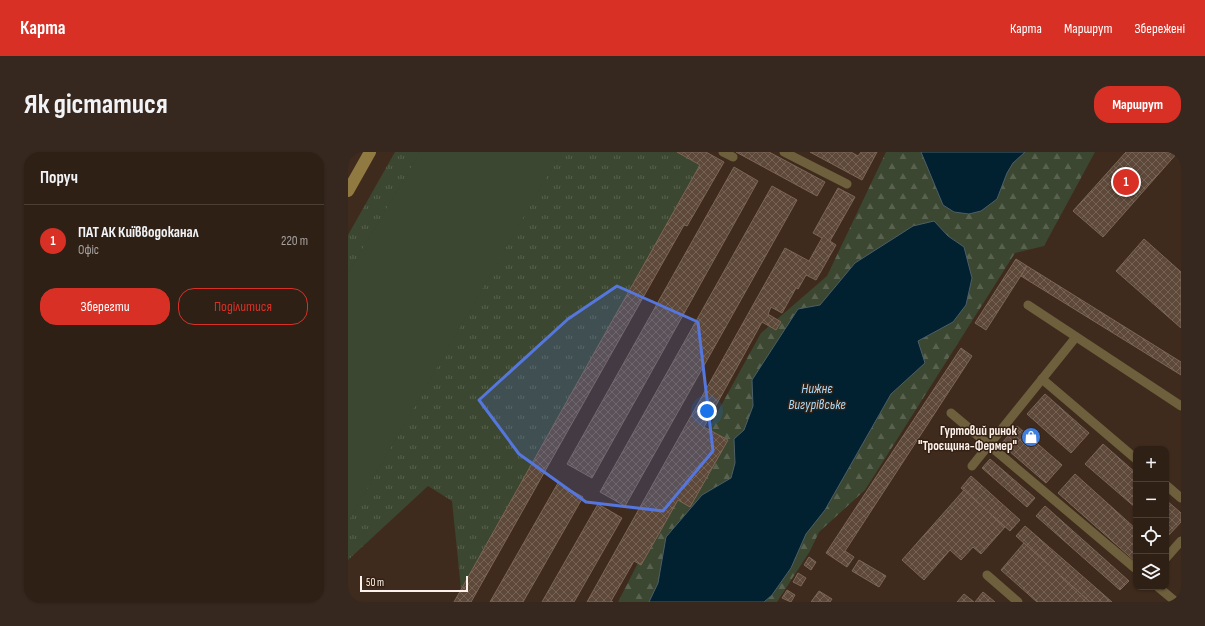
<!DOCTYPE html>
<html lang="uk">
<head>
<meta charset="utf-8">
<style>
	body { margin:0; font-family:"Sofia Sans Condensed",sans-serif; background:#37281f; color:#f1f3f6 }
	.controls { position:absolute; right:12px; bottom:12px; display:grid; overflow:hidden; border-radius:8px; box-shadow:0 1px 3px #0004 }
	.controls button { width:36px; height:36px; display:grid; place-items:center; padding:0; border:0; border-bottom:1px solid #4a3e35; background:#2f2016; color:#f1f3f6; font:20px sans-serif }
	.scale { position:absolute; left:12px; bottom:10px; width:108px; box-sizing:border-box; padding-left:4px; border:2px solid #fdf2eb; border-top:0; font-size:11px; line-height:14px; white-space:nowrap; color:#fdf2eb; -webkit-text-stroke:3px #352114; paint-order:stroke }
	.you { position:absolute; left:359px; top:259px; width:14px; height:14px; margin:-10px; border:3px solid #fff; border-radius:50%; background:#1a73e8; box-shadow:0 0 0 6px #1a73e833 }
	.badge { display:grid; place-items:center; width:26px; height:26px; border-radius:50%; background:#d93025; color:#fff; font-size:13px; font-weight:700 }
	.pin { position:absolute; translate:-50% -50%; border:2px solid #fff; box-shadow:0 1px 4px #0006 }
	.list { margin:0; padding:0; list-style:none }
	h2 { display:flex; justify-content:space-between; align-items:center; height:52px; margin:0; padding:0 16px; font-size:17px }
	h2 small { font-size:13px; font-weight:400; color:#a7a3a1 }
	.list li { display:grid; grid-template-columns:26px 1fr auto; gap:12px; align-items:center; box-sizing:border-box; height:72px; padding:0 16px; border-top:1px solid #4a3e35 }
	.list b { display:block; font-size:15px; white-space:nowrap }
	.list p { margin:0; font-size:13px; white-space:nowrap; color:#a7a3a1 }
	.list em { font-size:13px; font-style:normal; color:#a7a3a1 }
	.actions { display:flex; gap:8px; padding:12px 16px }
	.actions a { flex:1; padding:9px 0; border:1px solid #d93025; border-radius:16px; text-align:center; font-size:14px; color:#d93025 }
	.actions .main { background:#d93025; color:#fff }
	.icon { flex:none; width:22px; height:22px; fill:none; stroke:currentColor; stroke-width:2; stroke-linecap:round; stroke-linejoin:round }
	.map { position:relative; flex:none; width:833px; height:450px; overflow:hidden; border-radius:16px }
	header { display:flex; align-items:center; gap:24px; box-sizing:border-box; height:56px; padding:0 20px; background:#d93025; color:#fff }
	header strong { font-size:19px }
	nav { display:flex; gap:22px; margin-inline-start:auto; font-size:14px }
	.intro { display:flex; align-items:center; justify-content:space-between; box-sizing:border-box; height:96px; padding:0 24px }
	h1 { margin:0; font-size:28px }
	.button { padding:10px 18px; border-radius:16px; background:#d93025; color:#fff; font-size:14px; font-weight:700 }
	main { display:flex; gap:24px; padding:0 24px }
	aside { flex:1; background:#2f2016; border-radius:16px; box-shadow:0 1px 3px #0004 }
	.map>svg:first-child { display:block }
	.grass { fill:url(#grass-tufts) }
	.forest { fill:url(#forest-firs) }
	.park { fill:#3b4730 }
	.water { fill:#012030; stroke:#4d5f68 }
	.building { fill:url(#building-cross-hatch); stroke:#7d6656 }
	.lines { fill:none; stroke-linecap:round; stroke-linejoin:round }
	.lane { stroke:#6f603d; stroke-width:9 }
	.secondary { stroke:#917a41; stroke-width:12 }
	.marked { fill:#57d; fill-opacity:0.2; stroke:#57d; stroke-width:3; stroke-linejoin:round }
	.labels { text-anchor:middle; stroke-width:3; stroke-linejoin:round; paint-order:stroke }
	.poi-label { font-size:13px; font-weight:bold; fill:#fdf2eb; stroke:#352114; text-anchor:end }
	.water-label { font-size:14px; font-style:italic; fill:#a4dafa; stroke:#352114 }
</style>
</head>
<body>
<header>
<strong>Карта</strong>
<nav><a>Карта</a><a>Маршрут</a><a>Збережені</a></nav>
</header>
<div class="intro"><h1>Як дістатися</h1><a class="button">Маршрут</a></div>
<main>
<aside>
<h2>Поруч<small></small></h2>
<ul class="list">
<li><span class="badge">1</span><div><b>ПАТ АК Київводоканал</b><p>Офіс</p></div><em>220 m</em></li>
</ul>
<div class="actions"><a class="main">Зберегти</a><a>Поділитися</a></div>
</aside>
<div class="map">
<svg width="833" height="450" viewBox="0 0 833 450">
	<defs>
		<pattern id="grass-tufts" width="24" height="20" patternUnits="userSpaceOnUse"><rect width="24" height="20" fill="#3b4730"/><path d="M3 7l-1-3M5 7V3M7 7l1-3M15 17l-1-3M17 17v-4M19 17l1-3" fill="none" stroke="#58624e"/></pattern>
		<pattern id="forest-firs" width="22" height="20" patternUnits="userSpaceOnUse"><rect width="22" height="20" fill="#3b4730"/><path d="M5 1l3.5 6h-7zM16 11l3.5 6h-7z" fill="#58624e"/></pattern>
		<pattern id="building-cross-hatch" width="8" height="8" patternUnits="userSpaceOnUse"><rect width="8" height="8" fill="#5d4839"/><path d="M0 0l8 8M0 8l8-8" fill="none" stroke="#756356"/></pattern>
	</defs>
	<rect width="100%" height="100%" fill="#3f2b1d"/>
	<polygon class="grass" points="47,0 329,0 352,13 113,437 104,349 80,334 0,408 0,83"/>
	<polygon class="forest" points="538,0 747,0 696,94 667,101 517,338 471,380 462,399 429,450 270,450 336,321 413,181 479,124"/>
	<polygon class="park" points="72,0 213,0 0,370 0,121"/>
	<g class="water">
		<polygon points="573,0 677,0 665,11 659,21 649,47 633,59 621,62 606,60 595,53"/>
		<polygon points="586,69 600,84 616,95 624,126 618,153 605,170 570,189 577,211 543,242 477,358 458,382 443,416 424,443 416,450 301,450 310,431 318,385 354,343 383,326 387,311 386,287 396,278 405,254 404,228 450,157 472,153 507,111 565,74"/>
	</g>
	<g class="building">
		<polygon points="329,0 358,0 376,10 339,74 336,73 123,450 106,450 352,13"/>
		<polygon points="388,0 421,0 477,30 469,44"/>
		<polygon points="462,0 503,0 510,4 513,0 529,0 514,28"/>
		<polygon points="778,0 830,0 755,85 725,59"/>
		<polygon points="386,15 410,29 244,326 219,312"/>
		<polygon points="424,34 449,48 277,354 252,340"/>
		<polygon points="490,36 507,45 482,89 488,93 468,128 458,123 450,137 448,136 434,161 423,155 420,162 433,170 428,178 414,170 356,275 380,288 342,355 330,348 293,413 286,409 263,449 265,450 239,450 437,96 461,109 474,86 465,81"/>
		<polygon points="796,87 833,120 833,176 768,119"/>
		<polygon points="668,107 679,114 638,178 627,171"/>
		<polygon points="679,114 833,210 833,223 673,124"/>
		<polygon points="613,196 624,204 497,399 506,405 499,415 478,401"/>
		<polygon points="697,242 741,281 723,301 679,262"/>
		<polygon points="669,274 714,313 698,331 653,292"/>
		<polygon points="755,292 788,321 788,356 737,312"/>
		<polygon points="642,307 687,346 679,355 634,316"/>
		<polygon points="727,322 788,377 788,410 710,341"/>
		<polygon points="623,324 672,368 662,379 613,336"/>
		<polygon points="210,331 235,345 175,450 142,450"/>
		<polygon points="616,338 657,375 633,402 625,395 613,408 602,398 576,428 554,408"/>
		<polygon points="818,348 833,361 833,370 820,384 818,383"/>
		<polygon points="250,352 274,366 226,450 194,450"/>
		<polygon points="697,354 781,429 772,438 688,364"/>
		<polygon points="677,374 764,450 742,450 668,384"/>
		<polygon points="676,391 742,450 689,450 653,418"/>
		<polygon points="461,405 468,410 463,418 456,413"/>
		<polygon points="511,408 538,424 531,435 504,419"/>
		<polygon points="450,421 458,426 453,434 445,430"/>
		<polygon points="439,438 447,443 443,450 434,446"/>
		<polygon points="471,439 484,447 482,450 463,450"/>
		<polygon points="635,440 647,450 627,450"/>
		<polygon points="616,442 626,450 609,450"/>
	</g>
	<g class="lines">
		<g class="lane">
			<polyline points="375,0 385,5"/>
			<polyline points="436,0 499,32"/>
			<polyline points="680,153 833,254"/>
			<polyline points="694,227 788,307"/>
			<polyline points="603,261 788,417"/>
			<polyline points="624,314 728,185"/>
			<polyline points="818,333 833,346"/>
			<polyline points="818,406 833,389"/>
			<polyline points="639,423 670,450"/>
			<polyline points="810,435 828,450"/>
		</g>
		<polyline class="secondary" points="0,39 22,0"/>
	</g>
	<path class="marked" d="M269,134L350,170L365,299L315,359L238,350L171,302L131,248L220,167Z"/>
	<defs>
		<symbol id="shop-disc" viewBox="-11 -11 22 22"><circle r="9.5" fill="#3f7fe0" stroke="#352114"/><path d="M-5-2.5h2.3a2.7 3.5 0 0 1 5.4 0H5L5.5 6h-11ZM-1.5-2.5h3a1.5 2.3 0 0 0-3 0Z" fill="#fff"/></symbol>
	</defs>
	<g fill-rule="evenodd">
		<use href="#shop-disc" x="672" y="274" width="22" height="22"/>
	</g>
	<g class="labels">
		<g class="poi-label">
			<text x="669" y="283">Гуртовий ринок<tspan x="669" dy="15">"Троєщина-Фермер"</tspan></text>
		</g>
		<g class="water-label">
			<text x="469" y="241">Нижнє<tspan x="469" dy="16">Вигурівське</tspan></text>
		</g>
	</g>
</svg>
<div class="controls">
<button>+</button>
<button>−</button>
<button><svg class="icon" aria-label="locate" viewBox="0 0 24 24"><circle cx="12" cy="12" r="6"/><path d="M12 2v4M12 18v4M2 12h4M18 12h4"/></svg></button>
<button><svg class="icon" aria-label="layers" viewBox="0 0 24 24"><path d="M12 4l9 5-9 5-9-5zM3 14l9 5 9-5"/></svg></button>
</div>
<div class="scale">50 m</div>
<div class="you"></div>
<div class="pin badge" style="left:778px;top:30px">1</div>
</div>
</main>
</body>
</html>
